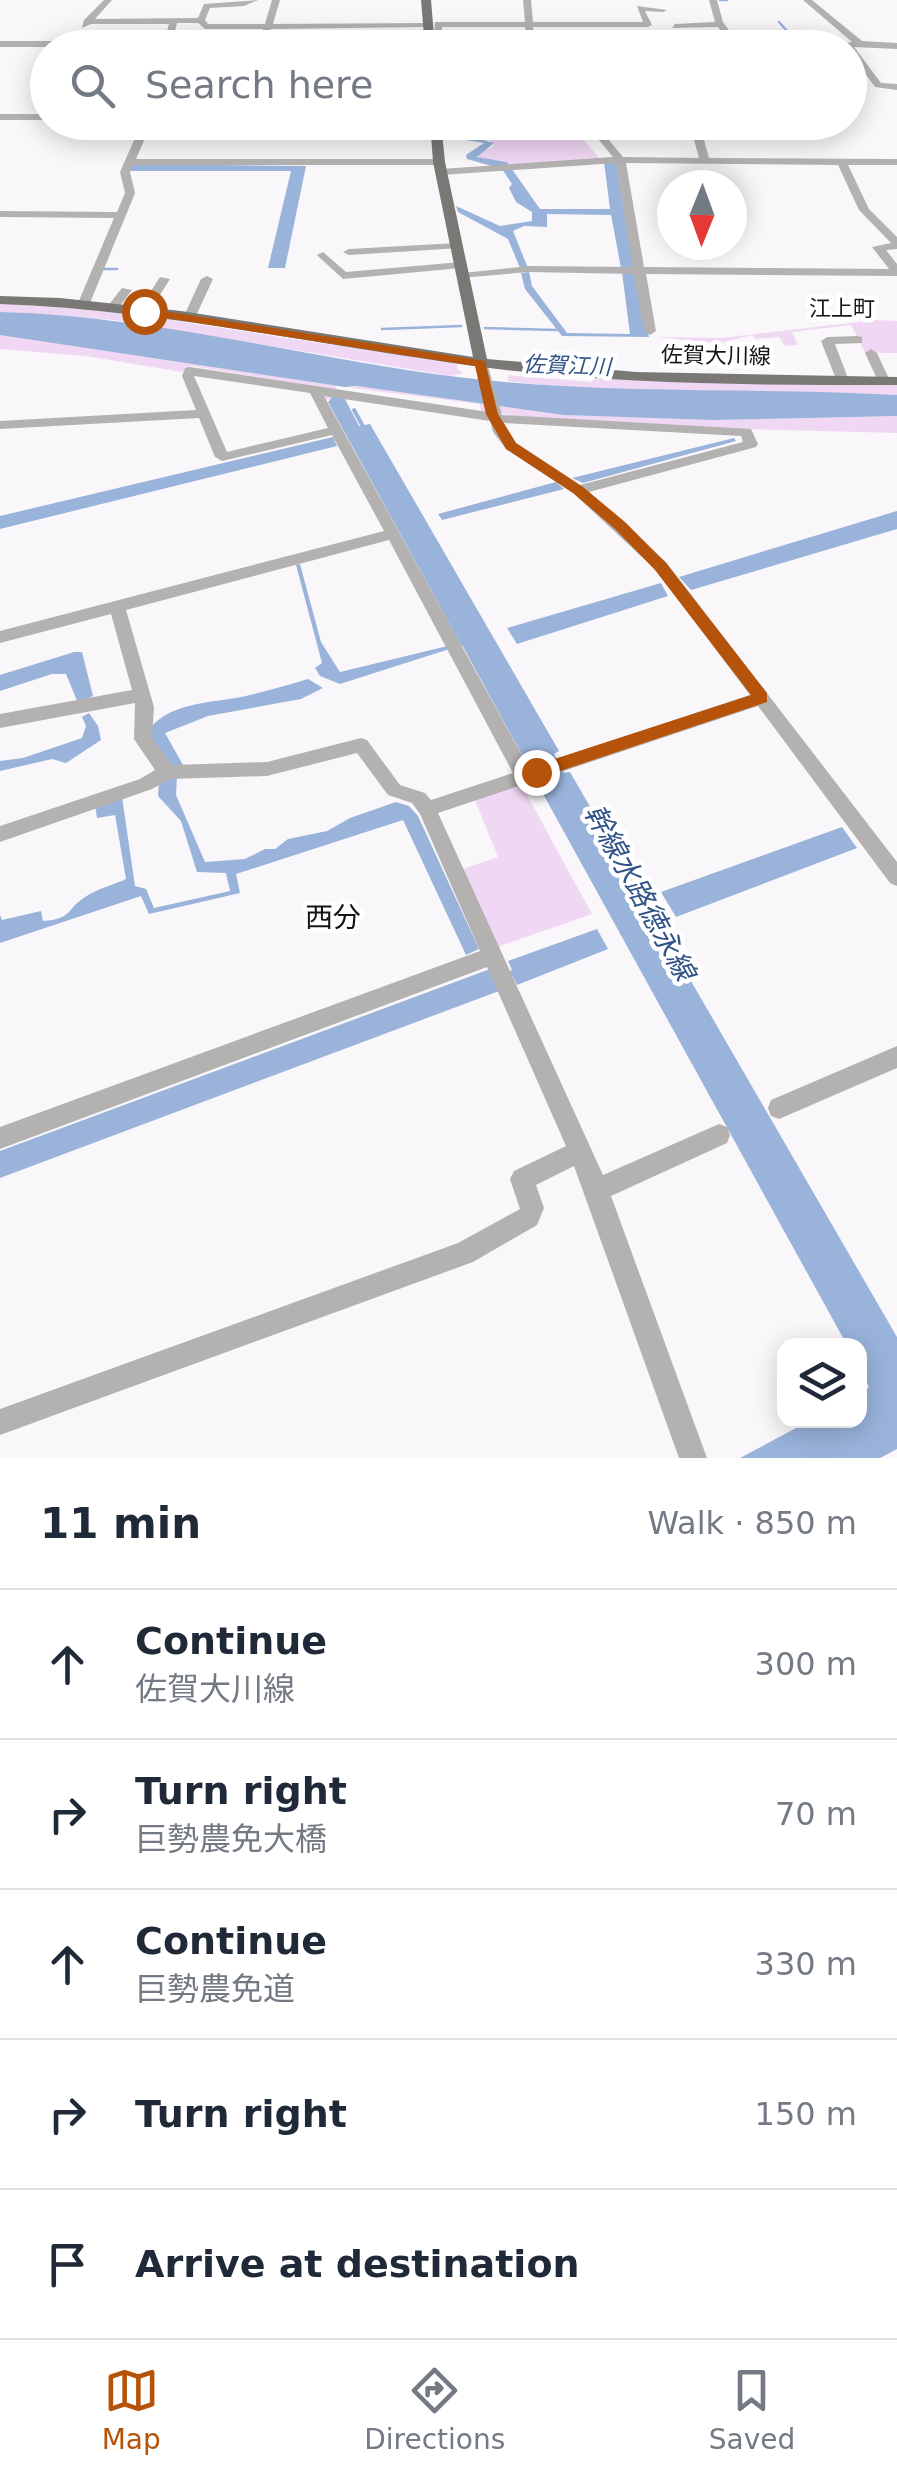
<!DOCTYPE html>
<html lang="en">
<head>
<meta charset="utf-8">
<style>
	body { margin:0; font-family:"DejaVu Sans","Noto Sans JP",sans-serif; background:#f6f6f7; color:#1f2937 }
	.controls { position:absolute; right:30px; bottom:30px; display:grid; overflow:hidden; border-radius:20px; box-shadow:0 5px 25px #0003 }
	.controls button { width:90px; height:90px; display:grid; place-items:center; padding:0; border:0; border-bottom:2px solid #e0e1e3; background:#fff; color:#1f2937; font:50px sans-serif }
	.compass { position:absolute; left:657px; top:170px; width:90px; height:90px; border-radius:50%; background:#fff; box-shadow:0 5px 25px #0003; rotate:181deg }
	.stop { position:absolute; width:30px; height:30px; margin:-22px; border:8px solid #b45309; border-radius:50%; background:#fff }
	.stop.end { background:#b45309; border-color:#fff; box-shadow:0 2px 10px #0008 }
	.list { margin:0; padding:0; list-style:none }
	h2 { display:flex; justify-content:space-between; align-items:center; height:130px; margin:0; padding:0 40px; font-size:42px }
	h2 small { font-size:32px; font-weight:400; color:#747a83 }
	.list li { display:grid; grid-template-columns:65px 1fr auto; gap:30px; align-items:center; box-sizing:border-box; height:150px; padding:0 40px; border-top:2px solid #e0e1e3 }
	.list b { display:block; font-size:38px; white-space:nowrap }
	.list p { margin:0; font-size:32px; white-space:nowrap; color:#747a83 }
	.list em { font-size:32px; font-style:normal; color:#747a83 }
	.icon { flex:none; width:55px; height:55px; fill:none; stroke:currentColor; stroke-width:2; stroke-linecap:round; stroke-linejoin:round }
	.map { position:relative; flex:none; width:897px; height:1458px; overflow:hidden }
	.search { position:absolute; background:#fff; box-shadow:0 5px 25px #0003; left:30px; right:30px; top:30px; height:110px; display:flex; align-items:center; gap:25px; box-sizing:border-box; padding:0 35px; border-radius:55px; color:#747a83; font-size:38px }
	.sheet { height:880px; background:#fff }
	nav { display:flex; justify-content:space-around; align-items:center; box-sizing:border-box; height:140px; border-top:2px solid #e0e1e3; background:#fff; font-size:28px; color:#747a83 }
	nav a { display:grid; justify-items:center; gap:5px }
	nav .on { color:#b45309 }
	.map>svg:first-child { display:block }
	.green { fill:#f0d7f3 }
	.water { fill:#99b3db }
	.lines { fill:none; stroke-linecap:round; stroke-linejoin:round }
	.stream-far1 { stroke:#99b3db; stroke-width:2.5 }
	.stream { stroke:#99b3db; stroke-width:4 }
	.minor { fill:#b3b2b1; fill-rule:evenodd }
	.major { fill:#7a7875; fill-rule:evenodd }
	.route { fill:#b45309 }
	.labels { text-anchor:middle; stroke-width:9; stroke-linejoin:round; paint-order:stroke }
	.far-neighbourhood-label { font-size:22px; fill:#161516; stroke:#fff }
	.far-street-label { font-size:22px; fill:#161516; stroke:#fff }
	.far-water-label { font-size:22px; font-style:italic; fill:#315387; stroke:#fff }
	.water-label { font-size:28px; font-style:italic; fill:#315387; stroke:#fff }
	.neighbourhood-label { font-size:28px; fill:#161516; stroke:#fff }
</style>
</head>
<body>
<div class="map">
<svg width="897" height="1458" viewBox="0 0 897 1458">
	<rect width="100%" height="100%" fill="#faf7fa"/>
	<g class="green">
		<polygon points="454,123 569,123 601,160 508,166 505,161 480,159 478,154 494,146 490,140 455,132"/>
		<polygon points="0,303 117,312 457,364 457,369 463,373 452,376 113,320 0,312"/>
		<polygon points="875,320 897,321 897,353 865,353 851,325 792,332 798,345 785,346 779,337 755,339 752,335 720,343 655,337 721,338"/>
		<polygon points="0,335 20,335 337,386 331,399 323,400 316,387 192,366 182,372 86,356 0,349"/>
		<path d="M508,375L591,382L594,379L897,385V395C768,388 637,398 508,381Z"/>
		<polygon points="357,386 563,415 712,420 897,416 897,433 586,425 514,419 511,415 481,411 480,404 352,388"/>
		<polygon points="521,784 592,914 497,947 460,870 498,857 474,798"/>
	</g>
	<g class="water">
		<polygon points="442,123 454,123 455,132 494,143 477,157 507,162 540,209 610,209 604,162 616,162 634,268 621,268 611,215 547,214 547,227 524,226 513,231 528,268 520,268 508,239 458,212 456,206 500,226 532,221 532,212 516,202 509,188 512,184 502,169 467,159 466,155 484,143 453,138"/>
		<polygon points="133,164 306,166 285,268 268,268 291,171 130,171"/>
		<polygon points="529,272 532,286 567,333 630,334 622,272 635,273 649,337 562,336 525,289 521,273"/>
		<path d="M0,312C156,316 304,358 458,377C604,395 751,387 897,395V416L712,420L563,415L357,386L345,387L0,335Z"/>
		<polygon points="335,394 345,399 359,426 370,424 559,751 554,754 564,773 570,772 897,1337 897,1449 880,1458 740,1458 809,1421 860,1420 860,1393 869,1387 860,1369 860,1346 847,1345 537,783 543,779 534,763 527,764 462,645 340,684 320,676 315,668 322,663 296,565 300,564 321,642 340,672 460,643 328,402"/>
		<polygon points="333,437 337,446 0,529 0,516"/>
		<polygon points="734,438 736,441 583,483 572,478"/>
		<polygon points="556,482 564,489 442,520 438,514"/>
		<polygon points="897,511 897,529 691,590 679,577"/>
		<polygon points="661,583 668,596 517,644 507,628"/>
		<polygon points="74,652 82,652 93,696 78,703 66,674 52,674 0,691 0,675"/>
		<path d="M308,679L323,688L301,699L208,716L165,733L183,765L169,767L150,737V728C173,701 215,703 246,696C267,691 288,685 308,679Z"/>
		<polygon points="89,713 98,726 101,740 66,763 52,759 0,771 0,761 23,758 82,738 86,726 82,717"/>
		<path d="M177,775L176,795L205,862L245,859L265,849H275L288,839L327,831L350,818L396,802L409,806L418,816L479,949L466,955L403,820L236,874L240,893L149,914L141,896L0,943V915L2,920L41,911L43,921C73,919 66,909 85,897C97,889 113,885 126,879L115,815L97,818L95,805L122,797L135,886L146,889L154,908L230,891L226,873L197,872L181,821L158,796L159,782Z"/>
		<polygon points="842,827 857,848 676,917 661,892"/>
		<polygon points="597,929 608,949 517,985 512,975 496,982 499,991 0,1178 0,1151 490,969 495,978 512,970 508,961"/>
	</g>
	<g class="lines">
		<g class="stream-far1">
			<polyline points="720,0 727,0"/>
			<polyline points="773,33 788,32 779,22"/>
			<polyline points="102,269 117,269"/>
			<polyline points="485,328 557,330"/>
			<polyline points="382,329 461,326"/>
		</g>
		<polyline class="stream" points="354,410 364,428"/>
		<g class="minor">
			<polygon points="104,0 112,0 95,19 198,18 204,4 258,0 244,6 210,8 205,20 208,24 265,24 272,0 280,0 273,24 428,23 432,25 428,27 271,29 266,36 262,33 263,29 205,29 198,23 177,23 173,40 190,43 263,38 267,41 263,44 184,48 164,42 169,24 91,24 82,28 84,20"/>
			<polygon points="523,0 531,0 533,22 643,22 637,6 667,10 663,12 645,11 652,25 648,27 533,27 535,48 527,48 525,27 442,27 441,48 433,48 435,22 525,22"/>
			<polygon points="709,0 717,0 723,22 742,48 733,48 718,27 672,28 675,24 715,22"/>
			<polygon points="803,0 812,0 862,41 897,43 897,49 854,47 881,83 897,84 897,90 875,87 850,53 850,48 801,48 852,42"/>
			<polygon points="683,38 686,39 691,48 682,48 679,41"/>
			<polygon points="0,41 74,41 78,44 74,47 0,47"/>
			<rect x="0" y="114" width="48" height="6"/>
			<polygon points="142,122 152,122 136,159 439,159 444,162 439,165 133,165 130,172 135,193 90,303 80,306 78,303 114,218 0,217 0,211 117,212 125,193 120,172"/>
			<path d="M584,122H594L623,157L699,158L689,122H699L709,158L897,159V165H848L869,209L897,237V249L886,250L897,264V276L646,274L656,331L650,335L644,331L634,274L529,272L459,278L457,276L463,273L529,266L633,267L616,163L441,175L436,172L441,169L613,157ZM626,163L838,165L859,210L891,243L872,247L889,269L644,267Z"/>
			<polygon points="457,243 461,244 461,248 349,255 343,252 349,249"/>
			<polygon points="323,252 346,272 461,262 467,265 461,268 343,279 319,257 317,255"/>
			<polygon points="207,276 213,279 195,318 185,321 183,318 201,279"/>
			<polygon points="160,277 170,279 148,314 140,314 138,311"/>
			<polygon points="122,288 132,290 117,310 109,310 107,307"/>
			<polygon points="858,336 862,337 862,343 835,344 849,381 843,385 838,384 821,341 827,337"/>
			<polygon points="871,349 877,353 890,381 889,384 884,385 878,381 865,353"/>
			<path d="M481,359L487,363L502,415L751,429L758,444L756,447L589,492L666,562L897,862V886L890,883L758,706L438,813L603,1175L719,1124L727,1127L730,1135L727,1143L611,1196L707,1458H679L574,1166L536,1185L544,1208L537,1225L473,1262L0,1435V1409L458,1243L520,1209L510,1179L514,1171L566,1146L487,967L0,1149V1127L480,951L420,814L412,803L388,795L357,753L267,776L170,779L152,789L0,842V826L140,779L155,770L134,739L135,703L0,728V714L132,690L111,614L0,643V631L384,531L332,435L222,461L215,457L199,418L0,429V421L196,410L182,376L185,368L190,367L488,412L475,363ZM194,376L310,393L328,428L227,452ZM324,396L490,421L493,432L506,449L573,493L656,570L750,695L529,768ZM504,423L741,436L743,442L580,485L516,443ZM389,540L513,773L431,800L425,793L400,785L367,740L361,738L267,762L172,765L152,738L154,707L126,610Z"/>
			<polygon points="897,1046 897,1068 779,1119 771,1116 768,1108 771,1100"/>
		</g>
		<g class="major">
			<polygon points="421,0 431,0 435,48 425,48"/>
			<path d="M430,122H441L445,162L487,359L636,372L897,377V385C758,385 619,385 481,367C320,346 163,310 0,304V296L60,298L181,311L473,357L433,162Z"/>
		</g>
	</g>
	<polygon class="route" points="144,308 485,361 498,414 516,443 583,487 625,522 666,563 767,693 767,702 536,779 530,777 530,767 751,695 655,570 615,529 573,493 506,449 486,414 475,366 140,314"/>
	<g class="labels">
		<g class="far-neighbourhood-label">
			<text x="842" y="316">江上町</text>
		</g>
		<g class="far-street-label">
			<text transform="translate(716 355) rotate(1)" y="8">佐賀大川線</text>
		</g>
		<g class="far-water-label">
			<text transform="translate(567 365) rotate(2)" y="8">佐賀江川</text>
		</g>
		<g class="water-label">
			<text transform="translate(640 892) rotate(61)" y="10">幹線水路徳永線</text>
		</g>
		<g class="neighbourhood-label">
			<text x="333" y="927">西分</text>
		</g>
	</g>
</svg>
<div class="controls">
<button><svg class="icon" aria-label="layers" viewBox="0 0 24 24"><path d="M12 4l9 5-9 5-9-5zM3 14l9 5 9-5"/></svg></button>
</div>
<svg class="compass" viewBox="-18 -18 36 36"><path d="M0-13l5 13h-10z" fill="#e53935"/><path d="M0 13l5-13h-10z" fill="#747a83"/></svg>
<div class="stop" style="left:144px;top:311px"></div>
<div class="stop end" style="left:536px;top:772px"></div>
<div class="search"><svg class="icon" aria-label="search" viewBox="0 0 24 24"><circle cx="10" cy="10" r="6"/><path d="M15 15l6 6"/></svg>Search here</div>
</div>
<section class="sheet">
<h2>11 min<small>Walk · 850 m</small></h2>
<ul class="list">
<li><svg class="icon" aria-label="ahead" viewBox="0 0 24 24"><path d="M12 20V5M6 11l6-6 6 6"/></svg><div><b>Continue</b><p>佐賀大川線</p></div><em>300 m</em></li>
<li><svg class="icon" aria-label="right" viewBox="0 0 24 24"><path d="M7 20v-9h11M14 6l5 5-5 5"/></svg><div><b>Turn right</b><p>巨勢農免大橋</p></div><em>70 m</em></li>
<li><svg class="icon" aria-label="ahead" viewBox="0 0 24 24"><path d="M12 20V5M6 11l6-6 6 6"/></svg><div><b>Continue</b><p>巨勢農免道</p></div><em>330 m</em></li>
<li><svg class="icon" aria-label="right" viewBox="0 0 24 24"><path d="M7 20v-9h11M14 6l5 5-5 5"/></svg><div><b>Turn right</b></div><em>150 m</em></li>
<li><svg class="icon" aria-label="arrive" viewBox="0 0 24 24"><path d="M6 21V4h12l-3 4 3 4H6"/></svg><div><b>Arrive at destination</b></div></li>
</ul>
</section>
<nav>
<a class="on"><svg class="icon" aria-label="map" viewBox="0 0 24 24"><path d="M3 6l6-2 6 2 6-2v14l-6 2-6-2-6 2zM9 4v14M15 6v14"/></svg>Map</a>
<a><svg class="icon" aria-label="directions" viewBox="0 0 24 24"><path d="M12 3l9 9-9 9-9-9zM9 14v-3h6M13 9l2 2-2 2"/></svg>Directions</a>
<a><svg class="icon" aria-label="saved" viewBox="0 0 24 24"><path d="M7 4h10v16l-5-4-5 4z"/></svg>Saved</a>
</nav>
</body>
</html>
